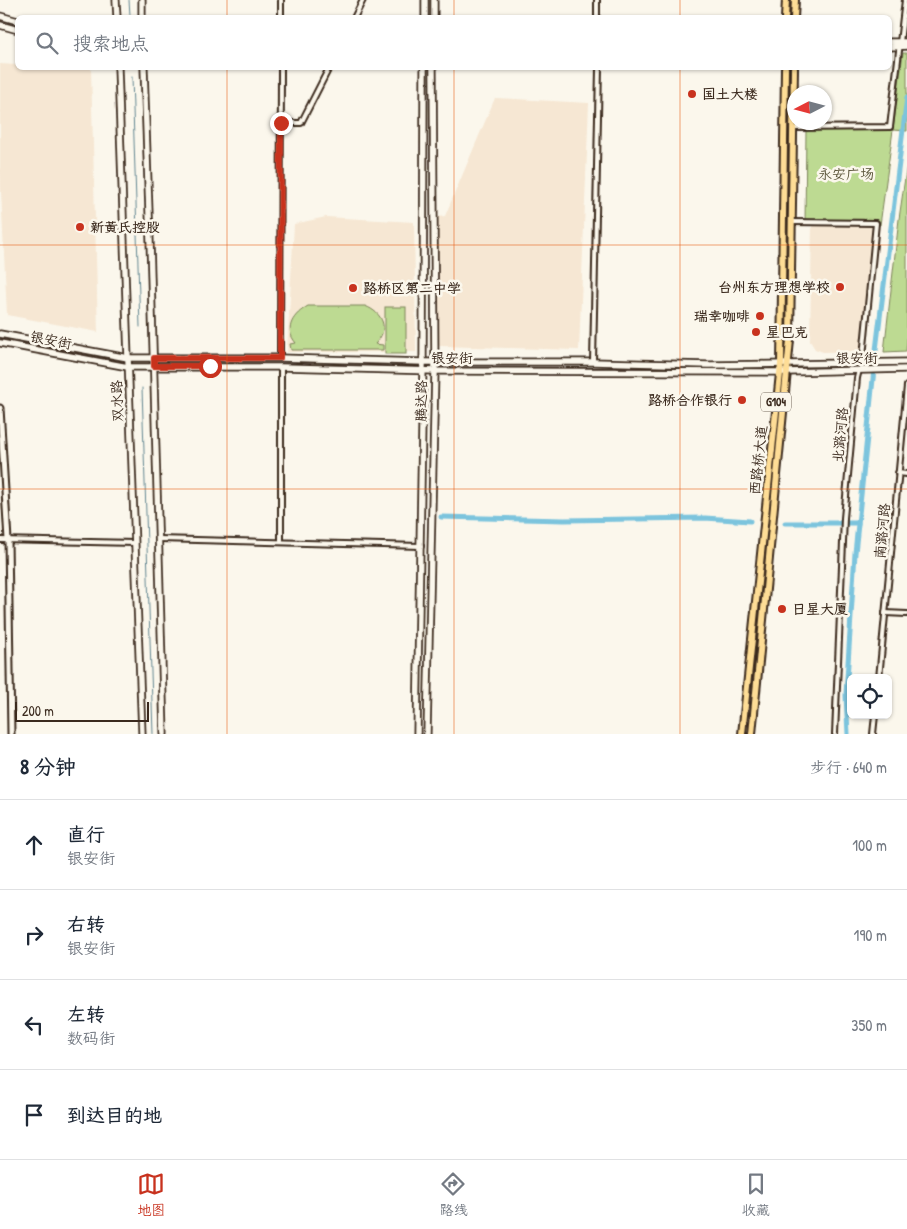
<!DOCTYPE html>
<html lang="zh">
<head>
<meta charset="utf-8">
<style>
	body { margin:0; font-family:"Patrick Hand","LXGW WenKai TC",sans-serif; background:#f6f6f7; color:#1f2937 }
	.controls { position:absolute; right:15px; bottom:15px; display:grid; overflow:hidden; border-radius:8px; box-shadow:0 1px 4px #0004 }
	.controls button { width:45px; height:45px; display:grid; place-items:center; padding:0; border:0; border-bottom:1px solid #e0e1e3; background:#fff; color:#1f2937; font:25px sans-serif }
	.compass { position:absolute; left:787px; top:85px; width:45px; height:45px; border-radius:50%; background:#fff; box-shadow:0 1px 4px #0004; rotate:264deg }
	.scale { position:absolute; left:15px; bottom:12px; width:134px; box-sizing:border-box; padding-left:5px; border:2px solid #3b2a1e; border-top:0; font-size:14px; line-height:18px; white-space:nowrap; color:#3b2a1e; -webkit-text-stroke:4px #fbf7ec; paint-order:stroke }
	.stop { position:absolute; width:15px; height:15px; margin:-11px; border:4px solid #c8321e; border-radius:50%; background:#fff }
	.stop.end { background:#c8321e; border-color:#fff; box-shadow:0 1px 5px #0008 }
	.list { margin:0; padding:0; list-style:none }
	h2 { display:flex; justify-content:space-between; align-items:center; height:65px; margin:0; padding:0 20px; font-size:21px }
	h2 small { font-size:16px; font-weight:400; color:#747a83 }
	.list li { display:grid; grid-template-columns:32px 1fr auto; gap:15px; align-items:center; box-sizing:border-box; height:90px; padding:0 20px; border-top:1px solid #e0e1e3 }
	.list b { display:block; font-size:19px; white-space:nowrap }
	.list p { margin:0; font-size:16px; white-space:nowrap; color:#747a83 }
	.list em { font-size:16px; font-style:normal; color:#747a83 }
	.icon { flex:none; width:28px; height:28px; fill:none; stroke:currentColor; stroke-width:2; stroke-linecap:round; stroke-linejoin:round }
	.map { position:relative; flex:none; width:907px; height:734px; overflow:hidden }
	.search { position:absolute; background:#fff; box-shadow:0 1px 4px #0004; left:15px; right:15px; top:15px; height:55px; display:flex; align-items:center; gap:12px; box-sizing:border-box; padding:0 18px; border-radius:8px; color:#747a83; font-size:19px }
	.sheet { height:425px; background:#fff }
	nav { display:flex; justify-content:space-around; align-items:center; box-sizing:border-box; height:70px; border-top:1px solid #e0e1e3; background:#fff; font-size:14px; color:#747a83 }
	nav a { display:grid; justify-items:center; gap:2px }
	nav .on { color:#c8321e }
	.map>svg:first-child { display:block }
	.built { fill:#f6e7d3 }
	.green { fill:#bdda92; stroke:#7c8258 }
	.lines { fill:none; stroke-linecap:round; stroke-linejoin:round }
	.stream { stroke:#628691; stroke-width:1 }
	.canal { stroke:#7cc4dd; stroke-width:5 }
	.minor-casing { stroke:#3b2a1e; stroke-width:8 }
	.tertiary-casing { stroke:#3b2a1e; stroke-width:9 }
	.secondary-casing { stroke:#3b2a1e; stroke-width:9 }
	.primary-casing { stroke:#3b2a1e; stroke-width:10 }
	.minor { stroke:#fbf7ec; stroke-width:4 }
	.tertiary { stroke:#fbf7ec; stroke-width:5 }
	.secondary { stroke:#fbf7ec; stroke-width:5.5 }
	.primary { stroke:#fedd96; stroke-width:6 }
	.route { stroke:#c8321e; stroke-width:6 }
	.grid { fill:none; stroke:#e8590c; stroke-width:1; stroke-opacity:0.55 }
	.poi-dot { fill:#c8321e; stroke:#fbf7ec; stroke-width:2 }
	.labels { text-anchor:middle; stroke-width:5; stroke-linejoin:round; paint-order:stroke }
	.shield { fill:#fbf7ec; stroke:#75685c; stroke-width:1 }
	.shield-label { font-size:12px; font-weight:bold; fill:#3b2a1e }
	.poi-label { font-size:14px; font-weight:bold; fill:#3b2a1e; stroke:#fbf7ec; text-anchor:start }
	.park-label { font-size:14px; fill:#5c563b; stroke:#fbf7ec }
	.street-label { font-size:14px; fill:#3b2a1e; stroke:#fbf7ec }
</style>
</head>
<body>
<div class="map">
<svg width="907" height="734" viewBox="0 0 907 734">
	<rect width="100%" height="100%" fill="#fbf7ec"/>
	<filter id="ink" filterUnits="userSpaceOnUse"><feTurbulence type="fractalNoise" baseFrequency=".02" numOctaves="2"/><feDisplacementMap in="SourceGraphic" scale="10" xChannelSelector="R" yChannelSelector="G"/><feConvolveMatrix kernelMatrix="1 2 1 2 8 2 1 2 1" color-interpolation-filters="sRGB"/></filter>
	<g filter="url(#ink)">
		<g class="built">
			<polygon points="0,64 17,65 18,68 91,68 98,332 7,315 0,171"/>
			<polygon points="495,98 589,103 579,350 439,346 437,217 445,216"/>
			<polygon points="326,217 414,222 416,352 287,352 294,224"/>
			<polygon points="812,225 874,226 874,239 863,351 823,352 815,349 810,341"/>
		</g>
		<g class="green">
			<polygon points="903,53 907,53 907,131 893,130 880,225 805,224 806,130 893,130"/>
			<polygon points="907,164 907,339 906,351 884,352 899,219"/>
			<path d="M308,306H365C383,313 390,329 375,344L383,345V350H291L290,344L296,343C283,328 294,314 308,306Z"/>
			<rect x="385" y="307" width="21" height="47"/>
		</g>
		<g class="lines">
			<g class="stream">
				<polyline points="129,0 130,15"/>
				<polyline points="132,77 140,327"/>
				<polyline points="142,388 153,734"/>
			</g>
			<g class="canal">
				<polyline points="441,517 564,520 705,518 750,521"/>
				<polyline points="785,523 858,523"/>
				<polyline points="848,734 846,695 855,553 876,350 907,97"/>
			</g>
			<defs>
				<g id="minor">
					<polyline points="281,0 281,18"/>
					<polyline points="354,18 363,0"/>
					<polyline points="597,18 597,0"/>
					<polyline points="281,123 301,123 329,68"/>
					<polyline points="793,128 890,127 905,0"/>
					<polyline points="792,222 876,223 863,357 861,363"/>
					<polyline points="280,358 281,68"/>
					<polyline points="593,362 599,68"/>
					<polyline points="281,367 281,542"/>
					<polyline points="898,473 907,474"/>
					<polyline points="159,539 421,546"/>
					<polyline points="0,540 135,543"/>
					<polyline points="885,613 907,614"/>
					<polyline points="879,678 907,386"/>
					<polyline points="835,734 844,518 857,378 859,370"/>
					<polyline points="873,734 875,715"/>
				</g>
				<polyline id="tertiary" points="0,408 8,540 11,734"/>
				<g id="secondary">
					<polyline points="116,0 117,18"/>
					<polyline points="142,0 142,18"/>
					<polyline points="0,16 18,21"/>
					<polyline points="425,18 425,0"/>
					<polyline points="434,18 434,0"/>
					<polyline points="0,25 18,30"/>
					<polyline points="890,42 907,42"/>
					<polyline points="890,47 907,46"/>
					<polyline points="118,68 128,358 142,734"/>
					<polyline points="144,68 150,241 164,734"/>
					<polyline points="0,334 128,358 280,358 423,362 593,362 708,365 788,364 907,362"/>
					<polyline points="0,343 128,367 281,367 435,371 787,372 907,369"/>
					<polyline points="417,734 423,362 424,68"/>
					<polyline points="427,734 435,371 433,68"/>
				</g>
				<g id="primary">
					<polyline points="785,18 786,0"/>
					<polyline points="794,18 795,0"/>
					<polyline points="742,734 781,364 785,68"/>
					<polyline points="752,734 790,340 794,68"/>
				</g>
			</defs>
			<use href="#minor" class="minor-casing"/>
			<use href="#tertiary" class="tertiary-casing"/>
			<use href="#secondary" class="secondary-casing"/>
			<use href="#primary" class="primary-casing"/>
			<use href="#minor" class="minor"/>
			<use href="#tertiary" class="tertiary"/>
			<use href="#secondary" class="secondary"/>
			<use href="#primary" class="primary"/>
		</g>
	</g>
	<g class="lines" filter="url(#ink)">
		<polyline class="route" points="210,366 154,366 154,358 280,358 281,123"/>
	</g>
	<path class="grid" d="M227,0V18M454,0V18M680,0V18M227,68V734M454,68V734M680,68V734M0,245H907M0,489H907"/>
	<g class="poi-dot">
		<circle cx="692" cy="94" r="5"/>
		<circle cx="80" cy="227" r="5"/>
		<circle cx="840" cy="287" r="5"/>
		<circle cx="353" cy="288" r="5"/>
		<circle cx="760" cy="316" r="5"/>
		<circle cx="756" cy="332" r="5"/>
		<circle cx="742" cy="400" r="5"/>
		<circle cx="782" cy="609" r="5"/>
	</g>
	<g class="labels">
		<rect class="shield" x="761" y="392.5" width="30" height="19" rx="4"/>
		<g class="shield-label">
			<text x="776" y="406">G104</text>
		</g>
		<g class="poi-label">
			<text x="702" y="99">国土大楼</text>
			<text x="90" y="232">新黄氏控股</text>
			<text x="830" y="292" text-anchor="end">台州东方理想学校</text>
			<text x="363" y="293">路桥区第二中学</text>
			<text x="750" y="321" text-anchor="end">瑞幸咖啡</text>
			<text x="766" y="337">星巴克</text>
			<text x="732" y="405" text-anchor="end">路桥合作银行</text>
			<text x="792" y="614">日星大厦</text>
		</g>
		<g class="park-label">
			<text x="846" y="179">永安广场</text>
		</g>
		<g class="street-label">
			<text transform="translate(51 340) rotate(11)" y="5">银安街</text>
			<text x="452" y="363">银安街</text>
			<text transform="translate(857 358) rotate(-1)" y="5">银安街</text>
			<text transform="translate(117 401) rotate(-92)" y="5">双水路</text>
			<text transform="translate(421 401) rotate(-89)" y="5">腾达路</text>
			<text transform="translate(840 435) rotate(-85)" y="5">北潞河路</text>
			<text transform="translate(758 460) rotate(-84)" y="5">西路桥大道</text>
			<text transform="translate(882 531) rotate(-85)" y="5">南潞河路</text>
		</g>
	</g>
</svg>
<div class="controls">
<button><svg class="icon" aria-label="locate" viewBox="0 0 24 24"><circle cx="12" cy="12" r="6"/><path d="M12 2v4M12 18v4M2 12h4M18 12h4"/></svg></button>
</div>
<svg class="compass" viewBox="-18 -18 36 36"><path d="M0-13l5 13h-10z" fill="#e53935"/><path d="M0 13l5-13h-10z" fill="#747a83"/></svg>
<div class="scale">200 m</div>
<div class="stop" style="left:210px;top:366px"></div>
<div class="stop end" style="left:281px;top:123px"></div>
<div class="search"><svg class="icon" aria-label="search" viewBox="0 0 24 24"><circle cx="10" cy="10" r="6"/><path d="M15 15l6 6"/></svg>搜索地点</div>
</div>
<section class="sheet">
<h2>8 分钟<small>步行 · 640 m</small></h2>
<ul class="list">
<li><svg class="icon" aria-label="ahead" viewBox="0 0 24 24"><path d="M12 20V5M6 11l6-6 6 6"/></svg><div><b>直行</b><p>银安街</p></div><em>100 m</em></li>
<li><svg class="icon" aria-label="right" viewBox="0 0 24 24"><path d="M7 20v-9h11M14 6l5 5-5 5"/></svg><div><b>右转</b><p>银安街</p></div><em>190 m</em></li>
<li><svg class="icon" aria-label="left" viewBox="0 0 24 24"><path d="M17 20v-9H6M10 6l-5 5 5 5"/></svg><div><b>左转</b><p>数码街</p></div><em>350 m</em></li>
<li><svg class="icon" aria-label="arrive" viewBox="0 0 24 24"><path d="M6 21V4h12l-3 4 3 4H6"/></svg><div><b>到达目的地</b></div></li>
</ul>
</section>
<nav>
<a class="on"><svg class="icon" aria-label="map" viewBox="0 0 24 24"><path d="M3 6l6-2 6 2 6-2v14l-6 2-6-2-6 2zM9 4v14M15 6v14"/></svg>地图</a>
<a><svg class="icon" aria-label="directions" viewBox="0 0 24 24"><path d="M12 3l9 9-9 9-9-9zM9 14v-3h6M13 9l2 2-2 2"/></svg>路线</a>
<a><svg class="icon" aria-label="saved" viewBox="0 0 24 24"><path d="M7 4h10v16l-5-4-5 4z"/></svg>收藏</a>
</nav>
</body>
</html>
